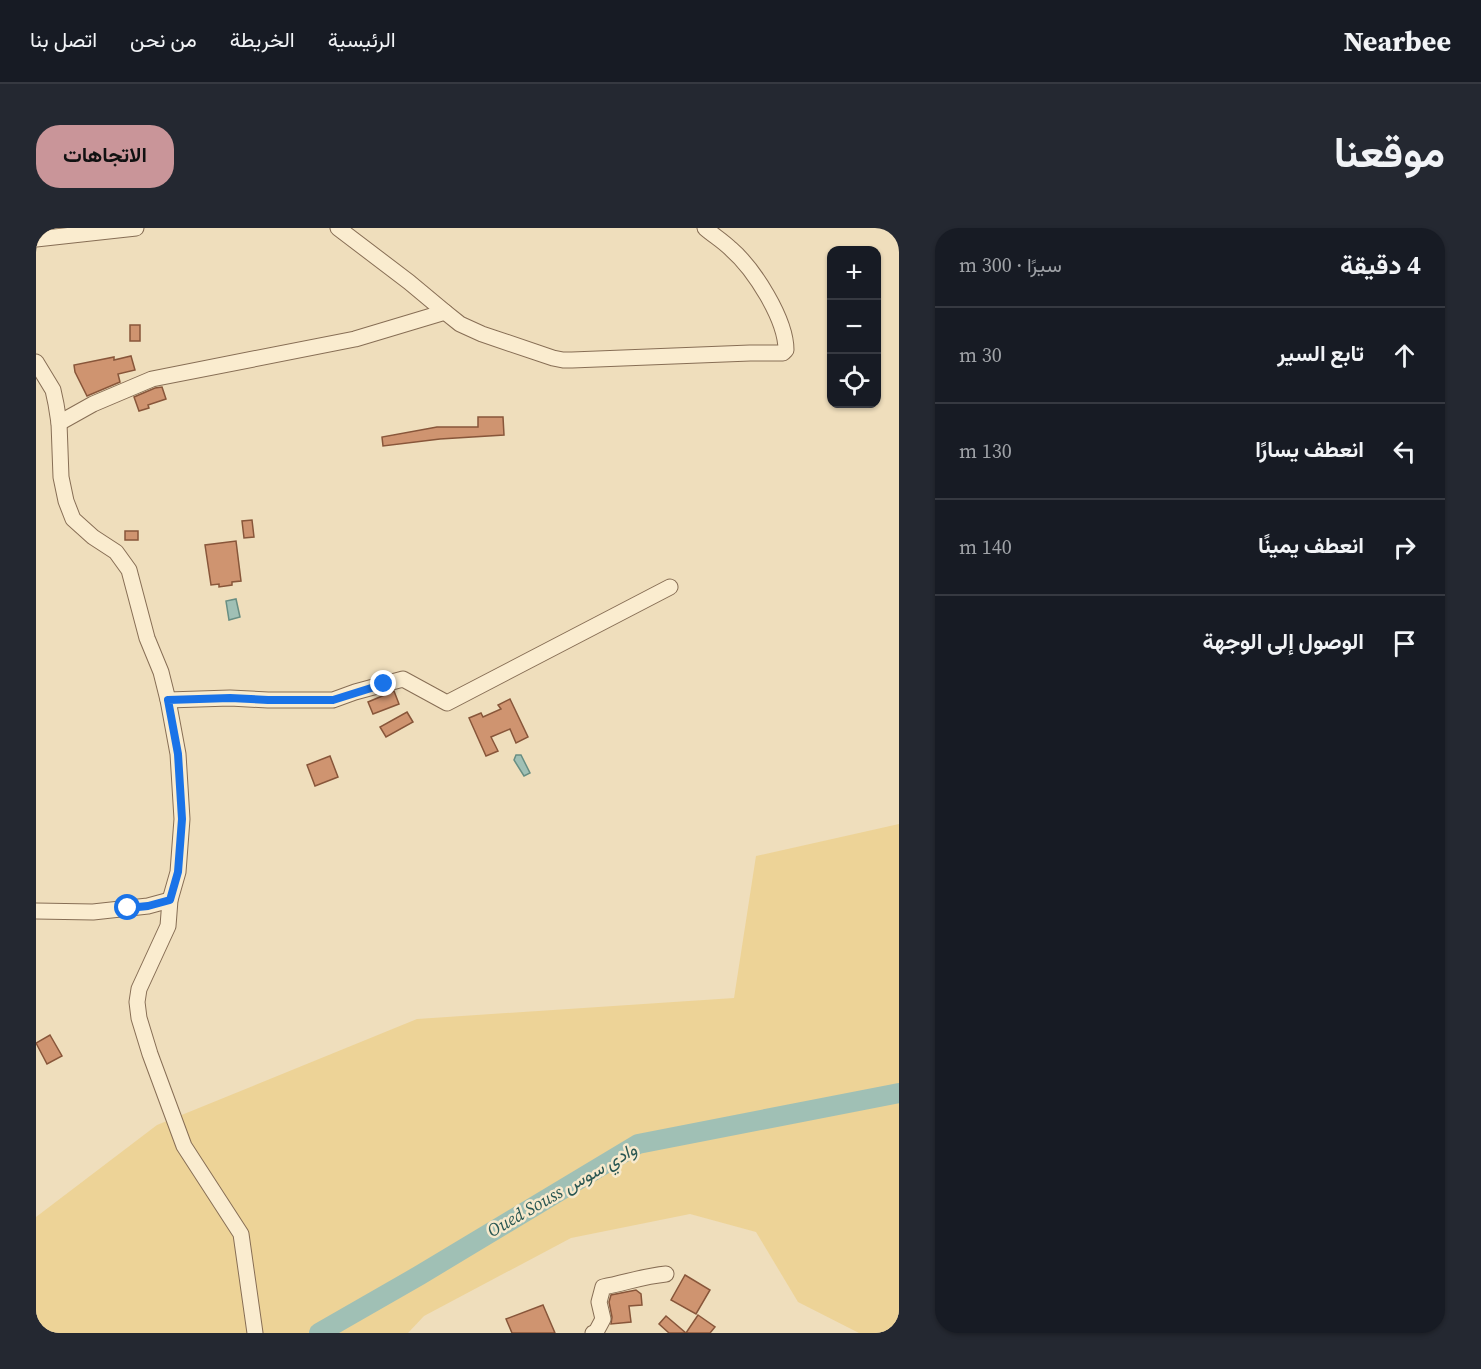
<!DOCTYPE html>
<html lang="ar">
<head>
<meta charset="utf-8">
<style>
	body { margin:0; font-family:"Source Serif 4",Vazirmatn,serif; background:#242831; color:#f1f3f6; direction:rtl }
	.controls { position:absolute; right:18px; top:18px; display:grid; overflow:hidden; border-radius:12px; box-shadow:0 2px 4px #0004 }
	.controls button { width:54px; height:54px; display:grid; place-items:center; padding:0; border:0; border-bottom:2px solid #363941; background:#171b24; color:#f1f3f6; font:30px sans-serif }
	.stop { position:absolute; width:18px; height:18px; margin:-14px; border:4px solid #1a73e8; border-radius:50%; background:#fff }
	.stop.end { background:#1a73e8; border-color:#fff; box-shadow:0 2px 6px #0008 }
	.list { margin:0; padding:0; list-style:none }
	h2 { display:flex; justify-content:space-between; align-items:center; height:78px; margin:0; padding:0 24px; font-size:26px }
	h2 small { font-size:20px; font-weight:400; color:#9ea1a6 }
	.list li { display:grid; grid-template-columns:39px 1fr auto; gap:18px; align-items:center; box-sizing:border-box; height:96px; padding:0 24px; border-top:2px solid #363941 }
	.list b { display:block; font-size:22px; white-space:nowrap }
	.list em { font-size:20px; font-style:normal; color:#9ea1a6 }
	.icon { flex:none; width:33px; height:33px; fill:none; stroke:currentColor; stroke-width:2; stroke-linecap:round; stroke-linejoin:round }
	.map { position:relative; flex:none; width:863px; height:1105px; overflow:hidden; direction:ltr; border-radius:24px }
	header { display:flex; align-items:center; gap:36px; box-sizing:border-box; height:84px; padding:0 30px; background:#171b24; border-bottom:2px solid #363941 }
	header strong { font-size:28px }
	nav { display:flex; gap:33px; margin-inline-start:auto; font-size:21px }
	.intro { display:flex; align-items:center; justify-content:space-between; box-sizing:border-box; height:144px; padding:0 36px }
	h1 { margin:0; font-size:42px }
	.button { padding:15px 27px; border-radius:24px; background:#c99599; color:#111; font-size:21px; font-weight:700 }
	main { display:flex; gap:36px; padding:0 36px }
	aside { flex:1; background:#171b24; border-radius:24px; box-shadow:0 2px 4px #0004 }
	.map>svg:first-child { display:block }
	.sand { fill:#edd397 }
	.water { fill:#a0c0b5; stroke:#688e83; stroke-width:1.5 }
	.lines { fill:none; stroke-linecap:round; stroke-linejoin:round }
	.river { stroke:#a0c0b5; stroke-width:20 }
	.building { fill:#cf9470; stroke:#88563a; stroke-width:1.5 }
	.minor-casing { stroke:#876e55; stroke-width:17 }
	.minor { stroke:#faeccf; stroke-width:15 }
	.route { stroke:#1a73e8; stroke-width:8 }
	.labels { text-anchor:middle; stroke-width:5; stroke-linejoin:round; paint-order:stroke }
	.water-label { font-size:18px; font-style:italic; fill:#295652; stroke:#f7e9cc }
</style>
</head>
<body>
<header>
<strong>Nearbee</strong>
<nav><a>الرئيسية</a><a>الخريطة</a><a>من نحن</a><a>اتصل بنا</a></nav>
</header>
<div class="intro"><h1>موقعنا</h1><a class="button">الاتجاهات</a></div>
<main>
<aside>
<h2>4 دقيقة<small>سيرًا · 300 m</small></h2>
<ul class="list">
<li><svg class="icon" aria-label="ahead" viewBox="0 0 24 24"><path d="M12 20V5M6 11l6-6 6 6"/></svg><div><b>تابع السير</b></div><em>30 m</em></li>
<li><svg class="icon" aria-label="left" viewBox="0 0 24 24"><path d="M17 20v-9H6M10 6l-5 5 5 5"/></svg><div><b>انعطف يسارًا</b></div><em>130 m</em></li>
<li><svg class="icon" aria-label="right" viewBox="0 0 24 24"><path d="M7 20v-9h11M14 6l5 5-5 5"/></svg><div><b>انعطف يمينًا</b></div><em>140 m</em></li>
<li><svg class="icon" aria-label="arrive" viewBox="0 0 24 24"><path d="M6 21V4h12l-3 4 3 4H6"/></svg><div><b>الوصول إلى الوجهة</b></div></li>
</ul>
</aside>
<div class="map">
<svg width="863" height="1105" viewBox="0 0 863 1105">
	<rect width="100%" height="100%" fill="#efdebc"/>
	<polygon class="sand" points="863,596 863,1105 823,1105 762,1074 720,1004 654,986 535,1010 388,1088 372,1105 0,1105 0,989 121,897 381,791 698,770 720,628"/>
	<g class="water">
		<polygon points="200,371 204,389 193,392 190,373"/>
		<polygon points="480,527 485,527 494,545 488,548 478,532"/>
	</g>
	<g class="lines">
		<polyline class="river" points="283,1105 384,1047 602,916 863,865"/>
	</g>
	<g class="building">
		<rect x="94" y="97" width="10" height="16"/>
		<polygon points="95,128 99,142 82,146 84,154 51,168 39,144 38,137 78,129 78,132"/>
		<polygon points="126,159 130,171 112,177 113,180 103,183 98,169 119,160"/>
		<polygon points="442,189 467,189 468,207 404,211 347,218 346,209 401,199 442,199"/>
		<polygon points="216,292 218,309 208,310 206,293"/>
		<rect x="89" y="303" width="13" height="9"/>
		<polygon points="200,313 205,353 196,354 196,357 183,359 183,356 175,357 169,317"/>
		<polygon points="358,463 363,476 337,486 332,474"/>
		<polygon points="474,471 492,509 480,515 474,501 455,509 462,523 450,528 433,490 445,485 447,489 465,481 462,477"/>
		<polygon points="371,484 377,494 350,509 344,499"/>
		<polygon points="294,528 302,549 279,558 271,537"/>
		<polygon points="14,807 26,828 11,836 0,815"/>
		<polygon points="649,1047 674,1062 660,1086 635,1072"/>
		<polygon points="600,1062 605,1066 606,1077 593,1078 595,1094 575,1096 576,1089 573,1074 575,1067"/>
		<polygon points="507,1077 519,1105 476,1105 470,1091"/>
		<polygon points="662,1087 679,1099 674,1105 633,1105 623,1096 630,1088 650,1105"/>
	</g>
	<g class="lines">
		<defs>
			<g id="minor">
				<path d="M302,0L373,54L409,84L424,96L446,106L517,130L527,132H536L714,125H747L750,122C750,91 718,41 695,21C687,13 677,7 669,0"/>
				<polyline points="0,11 100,0"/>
				<polyline points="0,134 17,162 20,176 23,195 25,249 30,273 37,291 57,309 80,324 93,342 111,410 125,444 132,472 142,526 146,591 142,644 134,672 132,698 103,761 101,774 103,790 114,826 148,918 205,1006 219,1105"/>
				<polyline points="23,195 57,176 116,151 319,111 409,84"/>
				<polyline points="132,472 194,470 232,472 297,472 319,464 367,451 411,475 634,359"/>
				<polyline points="0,683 57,684 112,678 134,672"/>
				<path d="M557,1105L560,1104L567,1091L563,1074L567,1059C589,1055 608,1048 630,1046"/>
			</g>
		</defs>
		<use href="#minor" class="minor-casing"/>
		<use href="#minor" class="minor"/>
	</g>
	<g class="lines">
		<polyline class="route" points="92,680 112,678 134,672 142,644 146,591 142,526 132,472 194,470 232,472 297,472 348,456"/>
	</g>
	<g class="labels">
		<g class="water-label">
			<text transform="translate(526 962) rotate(-30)" y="6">Oued Souss وادي سوس</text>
		</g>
	</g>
</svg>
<div class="controls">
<button>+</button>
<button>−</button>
<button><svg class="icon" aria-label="locate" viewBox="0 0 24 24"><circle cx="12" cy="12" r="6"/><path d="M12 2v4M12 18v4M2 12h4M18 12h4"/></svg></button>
</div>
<div class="stop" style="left:92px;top:680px"></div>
<div class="stop end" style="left:348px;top:456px"></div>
</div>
</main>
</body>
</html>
